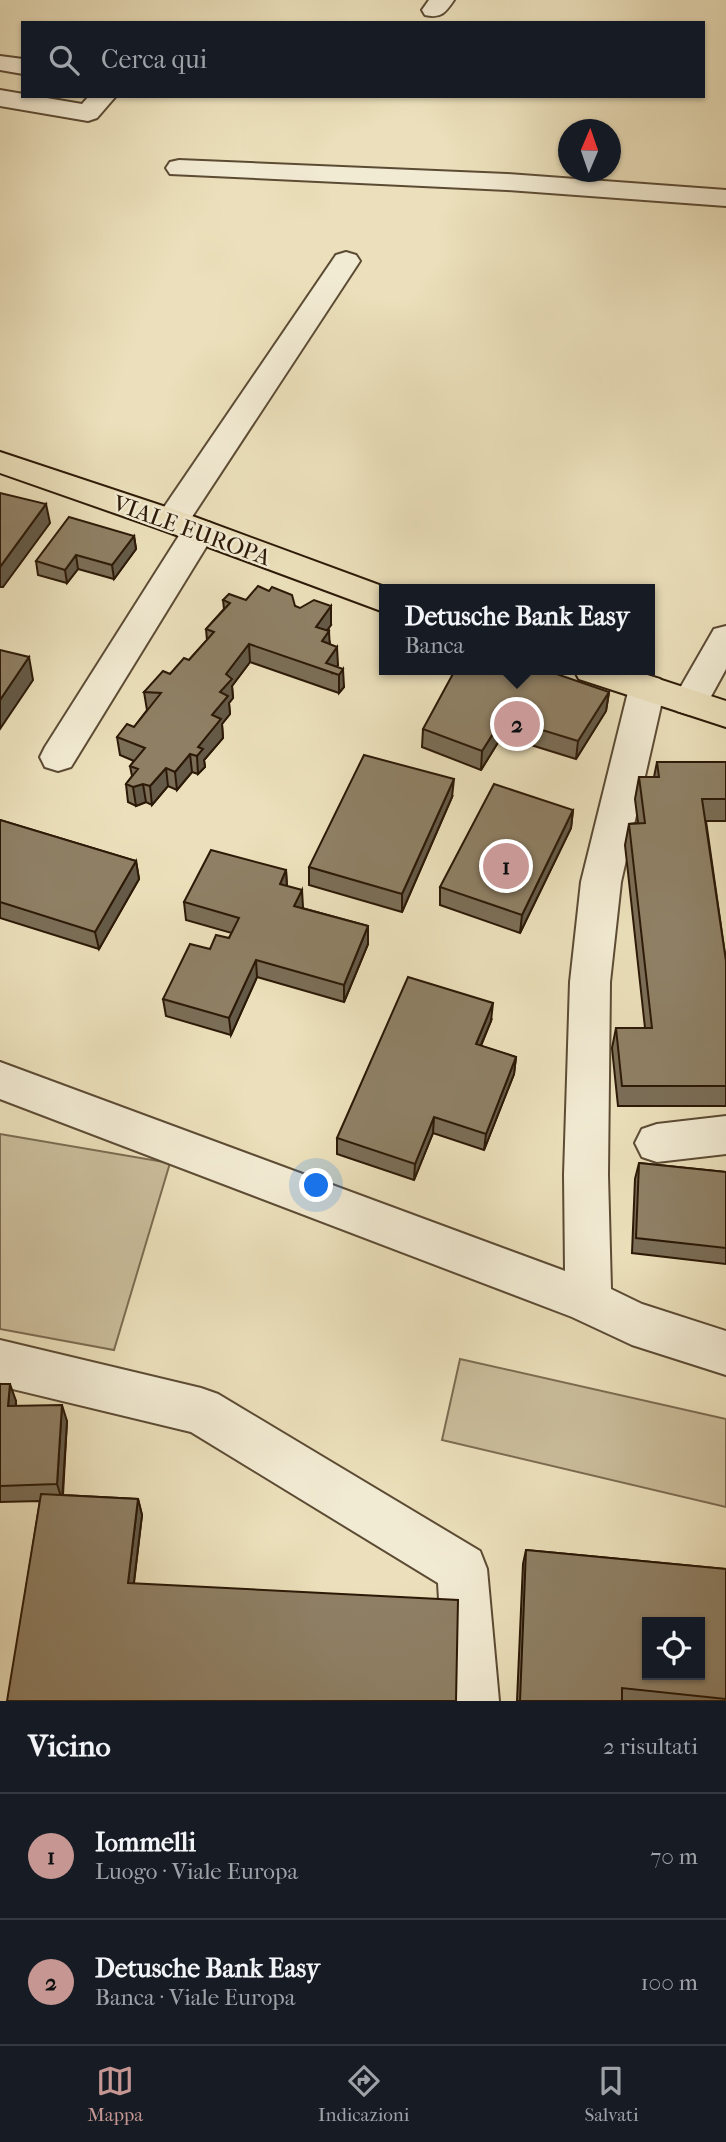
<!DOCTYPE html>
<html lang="it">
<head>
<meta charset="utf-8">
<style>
	body { margin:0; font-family:"IM FELL French Canon",serif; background:#242831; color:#f1f3f6 }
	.controls { position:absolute; right:21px; bottom:21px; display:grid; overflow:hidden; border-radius:0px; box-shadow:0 2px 5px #0004 }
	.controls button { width:63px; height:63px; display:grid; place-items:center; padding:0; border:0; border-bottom:2px solid #363941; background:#171b24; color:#f1f3f6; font:35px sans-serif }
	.compass { position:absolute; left:558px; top:119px; width:63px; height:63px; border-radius:50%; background:#171b24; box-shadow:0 2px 5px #0004; rotate:2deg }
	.you { position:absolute; left:317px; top:1186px; width:24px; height:24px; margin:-18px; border:5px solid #fff; border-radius:50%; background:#1a73e8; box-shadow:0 0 0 10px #1a73e833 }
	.badge { display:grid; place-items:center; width:46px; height:46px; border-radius:50%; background:#c59692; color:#111; font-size:23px; font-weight:700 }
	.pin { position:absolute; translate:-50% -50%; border:4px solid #fff; box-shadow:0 2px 7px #0006 }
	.popup { position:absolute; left:379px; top:584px; width:276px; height:91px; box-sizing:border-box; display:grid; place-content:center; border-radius:0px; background:#171b24; filter:drop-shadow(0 2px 5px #0005); font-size:23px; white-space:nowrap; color:#9ea1a6 }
	.popup b { font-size:26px; color:#f1f3f6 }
	.popup::after { content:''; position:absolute; left:50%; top:100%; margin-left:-14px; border:14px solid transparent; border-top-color:#171b24 }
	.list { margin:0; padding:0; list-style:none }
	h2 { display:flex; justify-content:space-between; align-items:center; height:91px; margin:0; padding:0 28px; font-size:30px }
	h2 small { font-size:23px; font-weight:400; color:#9ea1a6 }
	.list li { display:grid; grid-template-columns:46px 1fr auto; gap:21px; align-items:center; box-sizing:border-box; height:126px; padding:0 28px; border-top:2px solid #363941 }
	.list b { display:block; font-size:26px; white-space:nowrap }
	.list p { margin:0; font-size:23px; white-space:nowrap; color:#9ea1a6 }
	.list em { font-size:23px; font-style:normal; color:#9ea1a6 }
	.icon { flex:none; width:38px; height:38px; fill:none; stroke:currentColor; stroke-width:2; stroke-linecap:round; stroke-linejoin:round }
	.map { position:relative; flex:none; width:726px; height:1701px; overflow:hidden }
	.search { position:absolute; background:#171b24; box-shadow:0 2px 5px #0004; left:21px; right:21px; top:21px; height:77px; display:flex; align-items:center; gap:18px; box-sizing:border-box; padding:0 24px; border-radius:0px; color:#9ea1a6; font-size:26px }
	.sheet { height:343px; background:#171b24 }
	nav { display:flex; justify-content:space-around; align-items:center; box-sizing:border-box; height:98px; border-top:2px solid #363941; background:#171b24; font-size:19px; color:#9ea1a6 }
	nav a { display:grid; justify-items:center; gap:4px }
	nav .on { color:#c59692 }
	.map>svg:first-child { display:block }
	.green { fill:#cbbe9c; stroke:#7c6c52; stroke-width:2 }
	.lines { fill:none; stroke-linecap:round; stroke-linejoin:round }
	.minor-casing { stroke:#5c4b34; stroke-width:4 }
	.major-casing { stroke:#2c1907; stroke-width:4 }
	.minor { fill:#f2ebd3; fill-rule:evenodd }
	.major { fill:#ebe0bb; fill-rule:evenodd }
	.wall { fill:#7b6e57; stroke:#2c1907; stroke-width:2 }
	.shaded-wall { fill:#645a47; stroke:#2c1907; stroke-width:2 }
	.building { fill:#8f8065; stroke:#2c1907; stroke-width:2; fill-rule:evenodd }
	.labels { text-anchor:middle; stroke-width:5; stroke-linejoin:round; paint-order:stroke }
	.street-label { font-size:23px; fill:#2c1907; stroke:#f2ebd3 }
</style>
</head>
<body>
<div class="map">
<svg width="726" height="1701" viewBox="0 0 726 1701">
	<rect width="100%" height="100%" fill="#ebe0bb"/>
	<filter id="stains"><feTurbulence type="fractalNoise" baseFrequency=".00286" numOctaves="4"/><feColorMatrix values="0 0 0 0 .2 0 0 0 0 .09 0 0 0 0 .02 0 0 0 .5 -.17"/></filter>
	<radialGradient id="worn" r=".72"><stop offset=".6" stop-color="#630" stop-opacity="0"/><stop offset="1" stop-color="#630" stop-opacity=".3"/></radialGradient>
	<g class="green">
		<polygon points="0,1134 170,1163 114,1350 0,1329"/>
		<polygon points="460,1359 726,1419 726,1507 442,1440"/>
	</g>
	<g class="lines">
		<defs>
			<g id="minor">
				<path d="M429,0H454C446,12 441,19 425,15L422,10Z"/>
				<polygon points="0,56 23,59 23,74 0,70"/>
				<polygon points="0,90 82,104 89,96 116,96 97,118 88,121 0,106"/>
				<polygon points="179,160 507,174 726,190 726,206 507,190 170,174 166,168 170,162"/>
				<polygon points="346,252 356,255 360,261 184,529 172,532 160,529 156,521 160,513 336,255"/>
				<polygon points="199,520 211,523 216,531 71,767 58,771 45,767 40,757 45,747 187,523"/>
				<polygon points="726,626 726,669 703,711 690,715 677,711 672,702 714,629"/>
				<polygon points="647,675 660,679 665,688 621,882 610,982 608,1175 611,1289 642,1304 726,1331 726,1375 632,1345 572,1317 0,1099 0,1062 565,1271 564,1175 570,982 581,882 629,688 634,679"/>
				<polygon points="726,1116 726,1154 657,1162 642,1157 635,1143 642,1129 657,1124"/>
				<polygon points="0,1340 201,1388 218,1394 480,1551 487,1569 499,1701 445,1701 438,1583 191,1432 0,1386"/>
			</g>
			<g id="major">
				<polygon points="0,452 184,513 390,589 384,589 384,612 160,529 0,473"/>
				<polygon points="574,670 631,670 726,701 726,727 579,679"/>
			</g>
		</defs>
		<use href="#minor" class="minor-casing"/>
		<use href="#major" class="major-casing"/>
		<use href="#minor" class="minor"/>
		<use href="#major" class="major"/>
	</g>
	<g class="wall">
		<polygon points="134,536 136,549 114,579 78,569 67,583 38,575 36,561"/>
		<polygon points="223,600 246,600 295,606 331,625 327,630 330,644 338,665 337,666 344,687 339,693 250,662 232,686 233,698 229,703 230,714 222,724 223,738 204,760 205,767 198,774 192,772 177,790 168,786 152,805 146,802 136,806 128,802 126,784 132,776 130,766 134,761 120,755 117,737 134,727 147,710 144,692 189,660 207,640 206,629 224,609"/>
		<polygon points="609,692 606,711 576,759 502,736 481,770 422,747 423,729"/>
		<polygon points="657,762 726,762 726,821 706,821 726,961 726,1106 618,1106 612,1048 616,1028 645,1028 625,845 629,824 638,823 635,799 639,777 654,777"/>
		<polygon points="452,797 402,912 309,885 309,867"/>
		<polygon points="573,810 571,828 520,933 440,905 440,887"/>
		<polygon points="0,820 136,861 139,879 99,949 0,918"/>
		<polygon points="286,870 287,886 302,908 368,926 368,944 344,1002 257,977 231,1035 166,1016 163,999 210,949 229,938 232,933 186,920 184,902"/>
		<polygon points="491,1021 481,1046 516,1057 514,1074 484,1150 433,1133 414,1180 337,1154 337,1138"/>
		<polygon points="639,1163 726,1172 726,1264 632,1253 635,1179"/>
		<polygon points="0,1384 16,1401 16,1406 67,1421 63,1495 138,1499 142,1515 134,1583 8,1701 40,1501 0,1502"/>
		<polygon points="526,1550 726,1569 726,1701 517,1701 523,1564"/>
	</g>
	<g class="shaded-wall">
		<polygon points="46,504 50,523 3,587 0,587 0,567"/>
		<polygon points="134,536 136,549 114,579 112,565"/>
		<polygon points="76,555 78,569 67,583 65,570"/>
		<polygon points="331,606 331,625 316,645 316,627"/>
		<polygon points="329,631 330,650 322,641"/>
		<polygon points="249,644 250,662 232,686 233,698 229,703 230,714 222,724 223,738 204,760 205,767 198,774 197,756 198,747 212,715 226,674"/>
		<polygon points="337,647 338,665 332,673 326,663"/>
		<polygon points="29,657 33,680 0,729 0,700"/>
		<polygon points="343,669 344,687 339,693 339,675"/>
		<polygon points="609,692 606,711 576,759 578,741"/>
		<polygon points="503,718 502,736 481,770 482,751"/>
		<polygon points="190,754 192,772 177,790 175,772"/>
		<polygon points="166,768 168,786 152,805 150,786"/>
		<polygon points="454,779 452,797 402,912 402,894"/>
		<polygon points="143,784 146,802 136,806 133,787"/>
		<polygon points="573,810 571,828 520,933 522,915"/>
		<polygon points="136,861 139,879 99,949 95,932"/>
		<polygon points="286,870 287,888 280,884"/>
		<polygon points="302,890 303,907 295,924 294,906"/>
		<polygon points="368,926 368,944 344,1002 344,985"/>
		<polygon points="256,960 257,977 231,1035 229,1018"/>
		<polygon points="493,1003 491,1021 474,1061 476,1044"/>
		<polygon points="516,1057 514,1074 484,1150 486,1134"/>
		<polygon points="434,1117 433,1133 414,1180 415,1164"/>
		<polygon points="10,1384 16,1401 15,1423 8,1406"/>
		<polygon points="62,1405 67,1421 62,1500 57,1484"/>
		<polygon points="138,1499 142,1515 132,1597 128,1583"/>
	</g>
	<g class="building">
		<polygon points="0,493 46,504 0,567"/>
		<polygon points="69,517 134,536 112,565 76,555 65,570 36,561"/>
		<polygon points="258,586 269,591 272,587 292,595 295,606 300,608 314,600 331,606 316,627 329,631 322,641 337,647 326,663 343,669 339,675 249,644 226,674 232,679 220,692 228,696 212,715 221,719 198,747 203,749 197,756 190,754 175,772 166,768 150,786 143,784 133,787 126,784 138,769 130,766 145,748 117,737 127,724 134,727 161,693 144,692 163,671 170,674 184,658 189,660 214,632 206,629 230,603 223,600 229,594 246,600"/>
		<polygon points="0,650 29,657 0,700"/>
		<polygon points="455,670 545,670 609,692 578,741 503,718 482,751 423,729"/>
		<polygon points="364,755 454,779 402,894 309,867"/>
		<polygon points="657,762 726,762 726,799 702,799 726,961 726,1086 622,1086 616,1028 652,1028 629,824 645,823 639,777 659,777"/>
		<polygon points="494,784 573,810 522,915 440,887"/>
		<polygon points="0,820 136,861 95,932 0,902"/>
		<polygon points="211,850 286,870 280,884 302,890 294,906 368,926 344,985 256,960 229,1018 163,999 190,944 210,949 216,935 229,938 239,918 184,902"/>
		<polygon points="408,977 493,1003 476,1044 516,1057 486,1134 434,1117 415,1164 337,1138"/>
		<polygon points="639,1163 726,1172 726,1248 636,1238"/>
		<polygon points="0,1384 10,1384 8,1406 62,1405 57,1484 0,1486"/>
		<polygon points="41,1494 138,1499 128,1583 458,1600 456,1701 7,1701"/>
		<path d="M526,1550L726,1569V1699L622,1688V1701H520ZM647,1622H700V1675H647Z"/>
	</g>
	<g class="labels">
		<g class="street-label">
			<text transform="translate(192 530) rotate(20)" y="8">VIALE EUROPA</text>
		</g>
	</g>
	<rect width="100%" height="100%" filter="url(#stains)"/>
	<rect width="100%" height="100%" fill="url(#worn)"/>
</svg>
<div class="controls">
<button><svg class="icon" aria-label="locate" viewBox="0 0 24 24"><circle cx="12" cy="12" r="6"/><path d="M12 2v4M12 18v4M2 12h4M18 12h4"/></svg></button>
</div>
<svg class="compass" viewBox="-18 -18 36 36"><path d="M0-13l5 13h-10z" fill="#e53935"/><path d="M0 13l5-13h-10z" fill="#9ea1a6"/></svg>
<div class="you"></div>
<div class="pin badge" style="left:506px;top:866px">1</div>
<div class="pin badge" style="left:517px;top:724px">2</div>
<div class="popup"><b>Detusche Bank Easy</b>Banca</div>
<div class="search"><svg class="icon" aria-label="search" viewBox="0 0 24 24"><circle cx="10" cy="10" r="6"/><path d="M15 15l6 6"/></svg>Cerca qui</div>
</div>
<section class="sheet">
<h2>Vicino<small>2 risultati</small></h2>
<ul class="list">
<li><span class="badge">1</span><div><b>Iommelli</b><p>Luogo · Viale Europa</p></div><em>70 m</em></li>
<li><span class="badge">2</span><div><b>Detusche Bank Easy</b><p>Banca · Viale Europa</p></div><em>100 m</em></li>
</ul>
</section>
<nav>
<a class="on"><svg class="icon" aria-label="map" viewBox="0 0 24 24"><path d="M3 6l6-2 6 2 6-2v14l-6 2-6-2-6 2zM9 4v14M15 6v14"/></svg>Mappa</a>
<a><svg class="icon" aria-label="directions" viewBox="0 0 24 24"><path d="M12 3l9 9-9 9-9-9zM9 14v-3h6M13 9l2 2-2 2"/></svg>Indicazioni</a>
<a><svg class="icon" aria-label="saved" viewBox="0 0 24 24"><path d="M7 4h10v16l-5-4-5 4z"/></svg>Salvati</a>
</nav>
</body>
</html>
